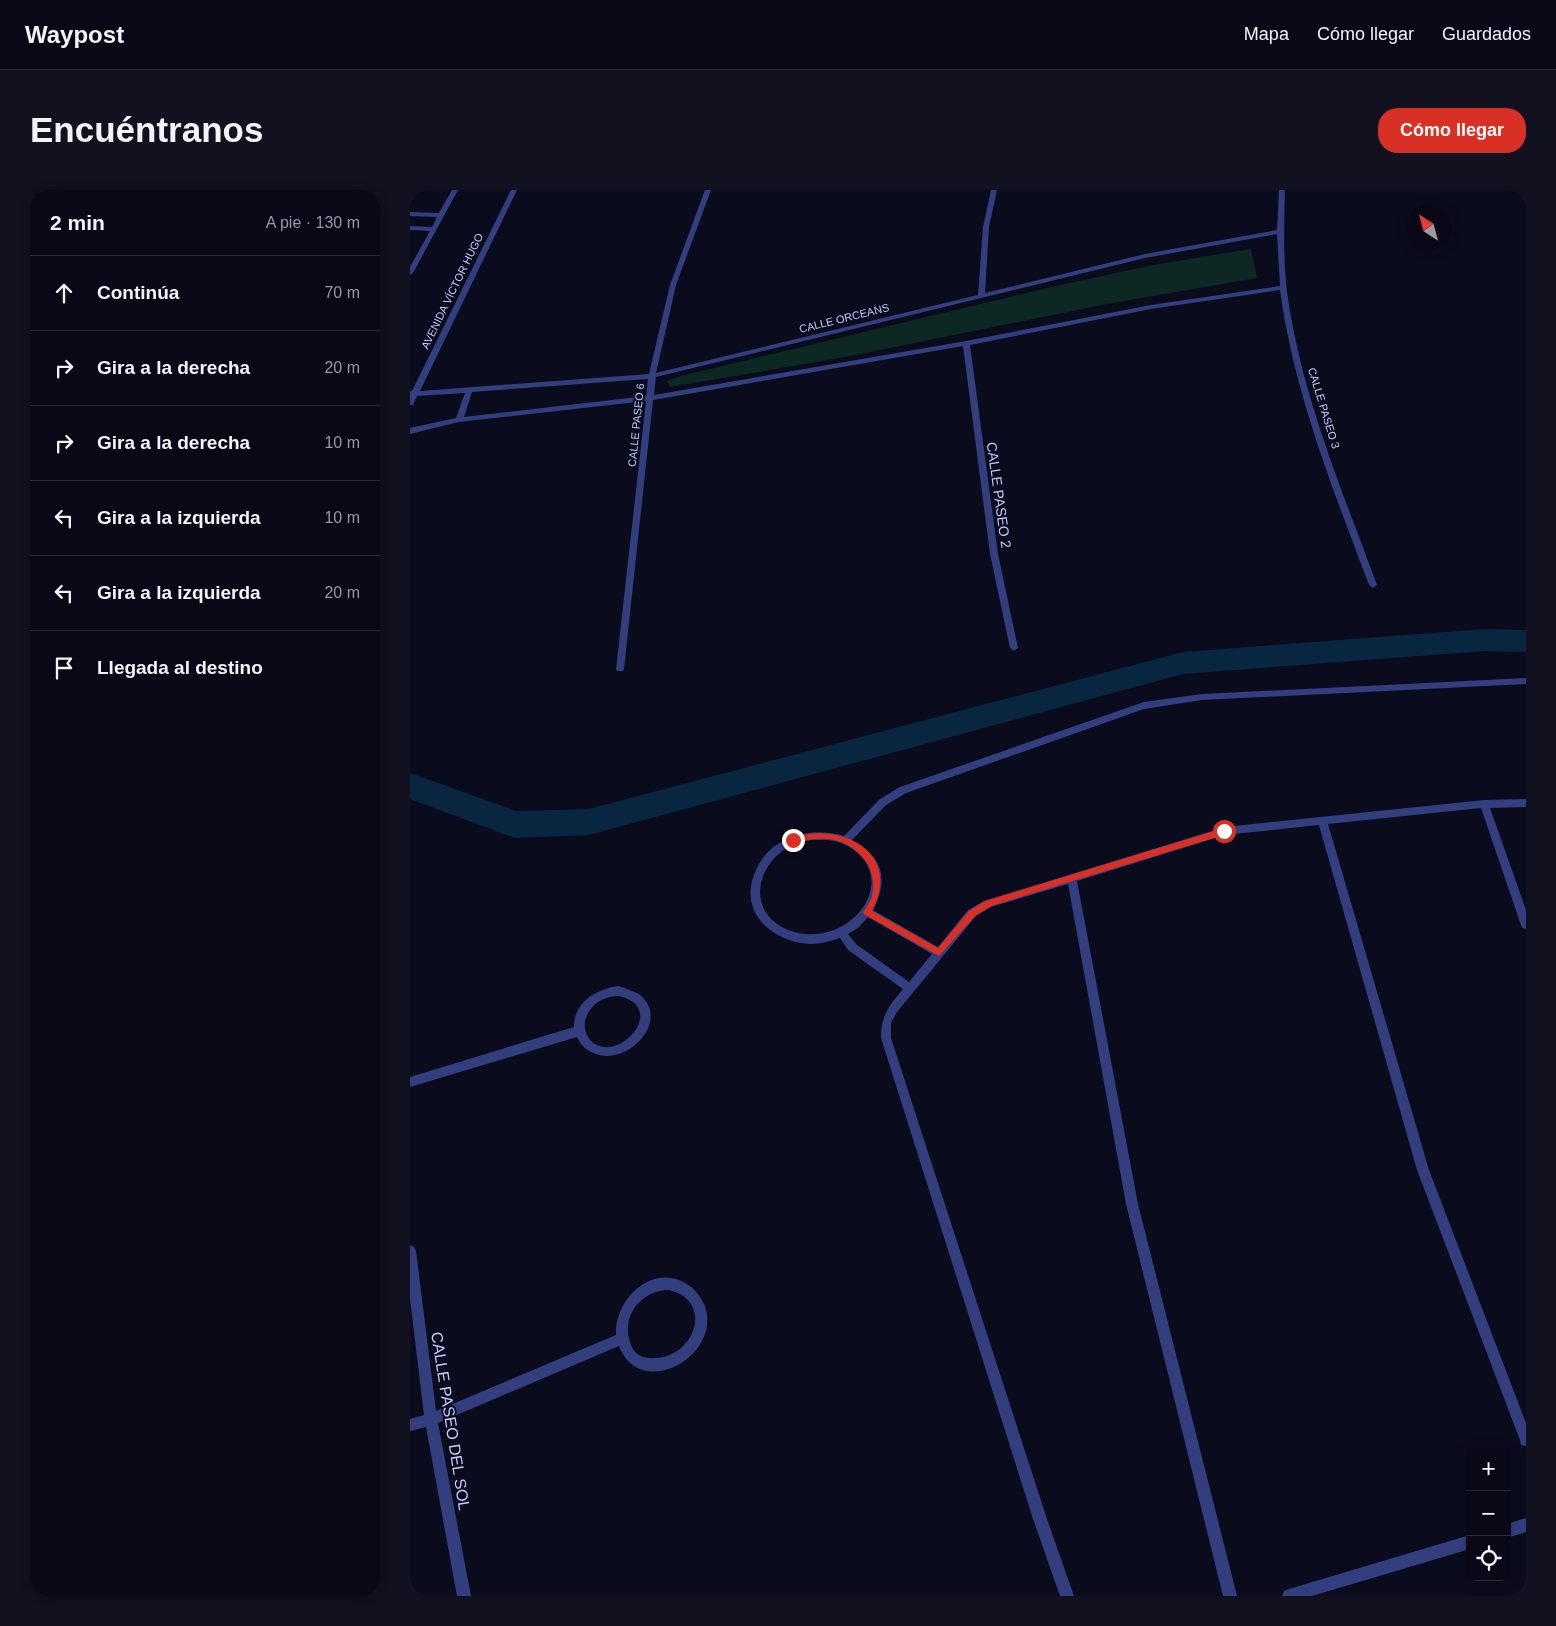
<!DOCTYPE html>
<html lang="es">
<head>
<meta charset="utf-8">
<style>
	body { margin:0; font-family:Arial,sans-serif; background:#11111f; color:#f1f3f6 }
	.controls { position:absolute; right:15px; bottom:15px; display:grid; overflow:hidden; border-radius:10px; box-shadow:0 2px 12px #0003 }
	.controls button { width:45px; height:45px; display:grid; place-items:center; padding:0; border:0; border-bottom:1px solid #292935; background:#080816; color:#f1f3f6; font:25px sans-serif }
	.compass { position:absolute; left:996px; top:15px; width:45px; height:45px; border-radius:50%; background:#080816; box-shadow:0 2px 12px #0003; rotate:324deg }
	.stop { position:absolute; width:15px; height:15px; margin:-11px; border:4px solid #d93025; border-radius:50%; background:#fff }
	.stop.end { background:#d93025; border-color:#fff; box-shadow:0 1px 5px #0008 }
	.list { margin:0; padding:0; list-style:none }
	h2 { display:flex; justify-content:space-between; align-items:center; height:65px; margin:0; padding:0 20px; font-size:21px }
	h2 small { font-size:16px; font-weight:400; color:#989aa1 }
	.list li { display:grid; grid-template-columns:32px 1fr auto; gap:15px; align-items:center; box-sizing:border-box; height:75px; padding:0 20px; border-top:1px solid #292935 }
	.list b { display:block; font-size:19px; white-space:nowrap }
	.list em { font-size:16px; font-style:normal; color:#989aa1 }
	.icon { flex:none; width:28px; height:28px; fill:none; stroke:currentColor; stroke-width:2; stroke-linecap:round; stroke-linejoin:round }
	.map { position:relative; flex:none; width:1116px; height:1406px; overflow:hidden; border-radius:20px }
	header { display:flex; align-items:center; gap:30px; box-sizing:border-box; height:70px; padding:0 25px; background:#080816; border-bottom:1px solid #292935 }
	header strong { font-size:24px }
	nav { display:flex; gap:28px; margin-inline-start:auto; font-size:18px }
	.intro { display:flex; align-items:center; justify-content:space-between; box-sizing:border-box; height:120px; padding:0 30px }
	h1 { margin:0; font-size:35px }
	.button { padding:12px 22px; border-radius:20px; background:#d93025; color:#fff; font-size:18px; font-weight:700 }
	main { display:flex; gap:30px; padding:0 30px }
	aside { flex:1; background:#080816; border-radius:20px; box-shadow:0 2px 12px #0003 }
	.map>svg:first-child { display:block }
	.green { fill:#0d2822 }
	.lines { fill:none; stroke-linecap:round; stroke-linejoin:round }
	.canal { fill:#08263f; fill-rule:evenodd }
	.minor { fill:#333e7f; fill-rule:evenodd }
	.route { fill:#d93025 }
	.labels { text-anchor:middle; stroke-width:4; stroke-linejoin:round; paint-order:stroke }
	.far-street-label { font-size:11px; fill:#c7cbff; stroke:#0a0b1d }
	.street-label { font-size:14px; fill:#c7cbff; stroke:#0a0b1d }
	.near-street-label { font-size:16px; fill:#c7cbff; stroke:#0a0b1d }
</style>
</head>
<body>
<header>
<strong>Waypost</strong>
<nav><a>Mapa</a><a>Cómo llegar</a><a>Guardados</a></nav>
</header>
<div class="intro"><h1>Encuéntranos</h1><a class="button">Cómo llegar</a></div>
<main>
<aside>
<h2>2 min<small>A pie · 130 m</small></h2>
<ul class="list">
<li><svg class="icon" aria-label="ahead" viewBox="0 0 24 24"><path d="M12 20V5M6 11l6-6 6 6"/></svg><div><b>Continúa</b></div><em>70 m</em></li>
<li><svg class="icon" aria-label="right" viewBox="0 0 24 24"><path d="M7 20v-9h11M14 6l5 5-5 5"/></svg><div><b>Gira a la derecha</b></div><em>20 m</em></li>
<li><svg class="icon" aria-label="right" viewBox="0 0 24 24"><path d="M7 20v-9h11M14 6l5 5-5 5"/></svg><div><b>Gira a la derecha</b></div><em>10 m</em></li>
<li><svg class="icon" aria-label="left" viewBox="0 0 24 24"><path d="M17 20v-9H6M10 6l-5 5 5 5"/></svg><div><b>Gira a la izquierda</b></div><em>10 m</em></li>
<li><svg class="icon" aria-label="left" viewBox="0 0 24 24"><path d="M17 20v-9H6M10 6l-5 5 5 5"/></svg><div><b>Gira a la izquierda</b></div><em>20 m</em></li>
<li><svg class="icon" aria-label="arrive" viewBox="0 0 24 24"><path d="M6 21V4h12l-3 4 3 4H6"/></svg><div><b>Llegada al destino</b></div></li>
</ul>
</aside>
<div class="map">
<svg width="1116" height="1406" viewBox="0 0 1116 1406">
	<rect width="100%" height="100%" fill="#0a0b1d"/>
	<polygon class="green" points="841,59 847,88 697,114 441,166 260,197 257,191 271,186 646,96 743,75"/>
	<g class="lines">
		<polygon class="canal" points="1075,439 1116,440 1116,462 1075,461 773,484 179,645 105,648 0,609 0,583 106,621 179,619 773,462"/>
		<g class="minor">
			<polygon points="42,0 48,0 3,83 0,85 0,77 20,41 0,40 0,36 22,37 27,27 0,26 0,22 29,23"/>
			<path d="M101,0H107L10,201L239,184L260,95L295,0H301L266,95L246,183L568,105L573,37L581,0H587L579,37L575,103L735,64L867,40L869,0H875C874,34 873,68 877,102C891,204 932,300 967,395L963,398L959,395C923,299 884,203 870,100L741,119L560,155L588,364L608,458L604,461L600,458L580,364L553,156L243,210L214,479L213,481H207L206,479L236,211L49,232L0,244V238L46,228L55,203L7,206L3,215H0V201H2ZM867,44L870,96L741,115L556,151L244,205L246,187L735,68ZM238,189L236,206L54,227L62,202Z"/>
			<path d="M1116,488V494L792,510L734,519L496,603L476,615L442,650C473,667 479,689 463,720L528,757L558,720L574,711L815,637L1074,610L1116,609V617L1080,618L1116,720V739L1112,738L1111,735L1071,618L918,634L1019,980L1116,1233V1256L1111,1255L1110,1250L1007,980L909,635L815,645L667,691L728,1014L827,1406H813L716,1014L658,694L581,717L566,726L487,822L481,833V848L637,1329L664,1406H650L623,1329L471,848C471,825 479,816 493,799L438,760L430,748C421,751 410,754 400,754C360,752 327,720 346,680C354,662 367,652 385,646C401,641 417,641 434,646L470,609L490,597L734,512L792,504ZM401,650C411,650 422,649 431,653C484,675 461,733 414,743C399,746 384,744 370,736C341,718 346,683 370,663C378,655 390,653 401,650ZM458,727L522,764L499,792L446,754L438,744L448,738Z"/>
			<path d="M209,796C215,799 225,801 230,805C261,830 218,876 186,864C176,860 171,856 167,847L0,897V887L164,837C164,812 186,799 209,796ZM209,806C213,807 219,809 223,812C249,833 198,877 178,847C169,833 180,814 194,809C198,807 204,806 209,806Z"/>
			<path d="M0,1055L4,1057L6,1061L26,1221L206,1145C204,1110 242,1072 277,1094C285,1099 290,1106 294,1114C315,1164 231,1213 209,1156L28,1233L61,1406H47L16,1237L0,1241V1229L14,1225L0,1109ZM259,1100C306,1111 284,1172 239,1168C229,1167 223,1162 220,1152C211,1125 232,1100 259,1100Z"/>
			<polygon points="1116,1328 1116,1342 1097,1348 1097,1334"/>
			<polygon points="1060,1345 1060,1359 902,1406 872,1406 874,1401 879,1399"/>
		</g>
	</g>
	<path class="route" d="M814,638L818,641L817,644L581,716L565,726L529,766L455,725L453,722C456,718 459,713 461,709C471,679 446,651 417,649C405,648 394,650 383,654L379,650L380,648C431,631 493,662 462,721L528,758L559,721L575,711Z"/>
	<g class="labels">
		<g class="far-street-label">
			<text transform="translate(42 101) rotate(-64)" y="4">AVENIDA VÍCTOR HUGO</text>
			<text transform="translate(434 128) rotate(-14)" y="4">CALLE ORCEANS</text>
			<text transform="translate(914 218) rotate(73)" y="4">CALLE PASEO 3</text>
			<text transform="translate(226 235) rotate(-84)" y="4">CALLE PASEO 6</text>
		</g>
		<g class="street-label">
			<text transform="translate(589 305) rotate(82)" y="5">CALLE PASEO 2</text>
		</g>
		<g class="near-street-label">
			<text transform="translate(41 1231) rotate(81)" y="6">CALLE PASEO DEL SOL</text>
		</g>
	</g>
</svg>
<div class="controls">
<button>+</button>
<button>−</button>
<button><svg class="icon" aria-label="locate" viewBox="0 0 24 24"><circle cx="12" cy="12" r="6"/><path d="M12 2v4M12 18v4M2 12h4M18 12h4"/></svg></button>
</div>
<svg class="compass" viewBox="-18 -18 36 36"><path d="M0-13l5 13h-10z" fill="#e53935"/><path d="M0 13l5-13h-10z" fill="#989aa1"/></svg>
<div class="stop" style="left:814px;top:641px"></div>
<div class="stop end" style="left:383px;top:650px"></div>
</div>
</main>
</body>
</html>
